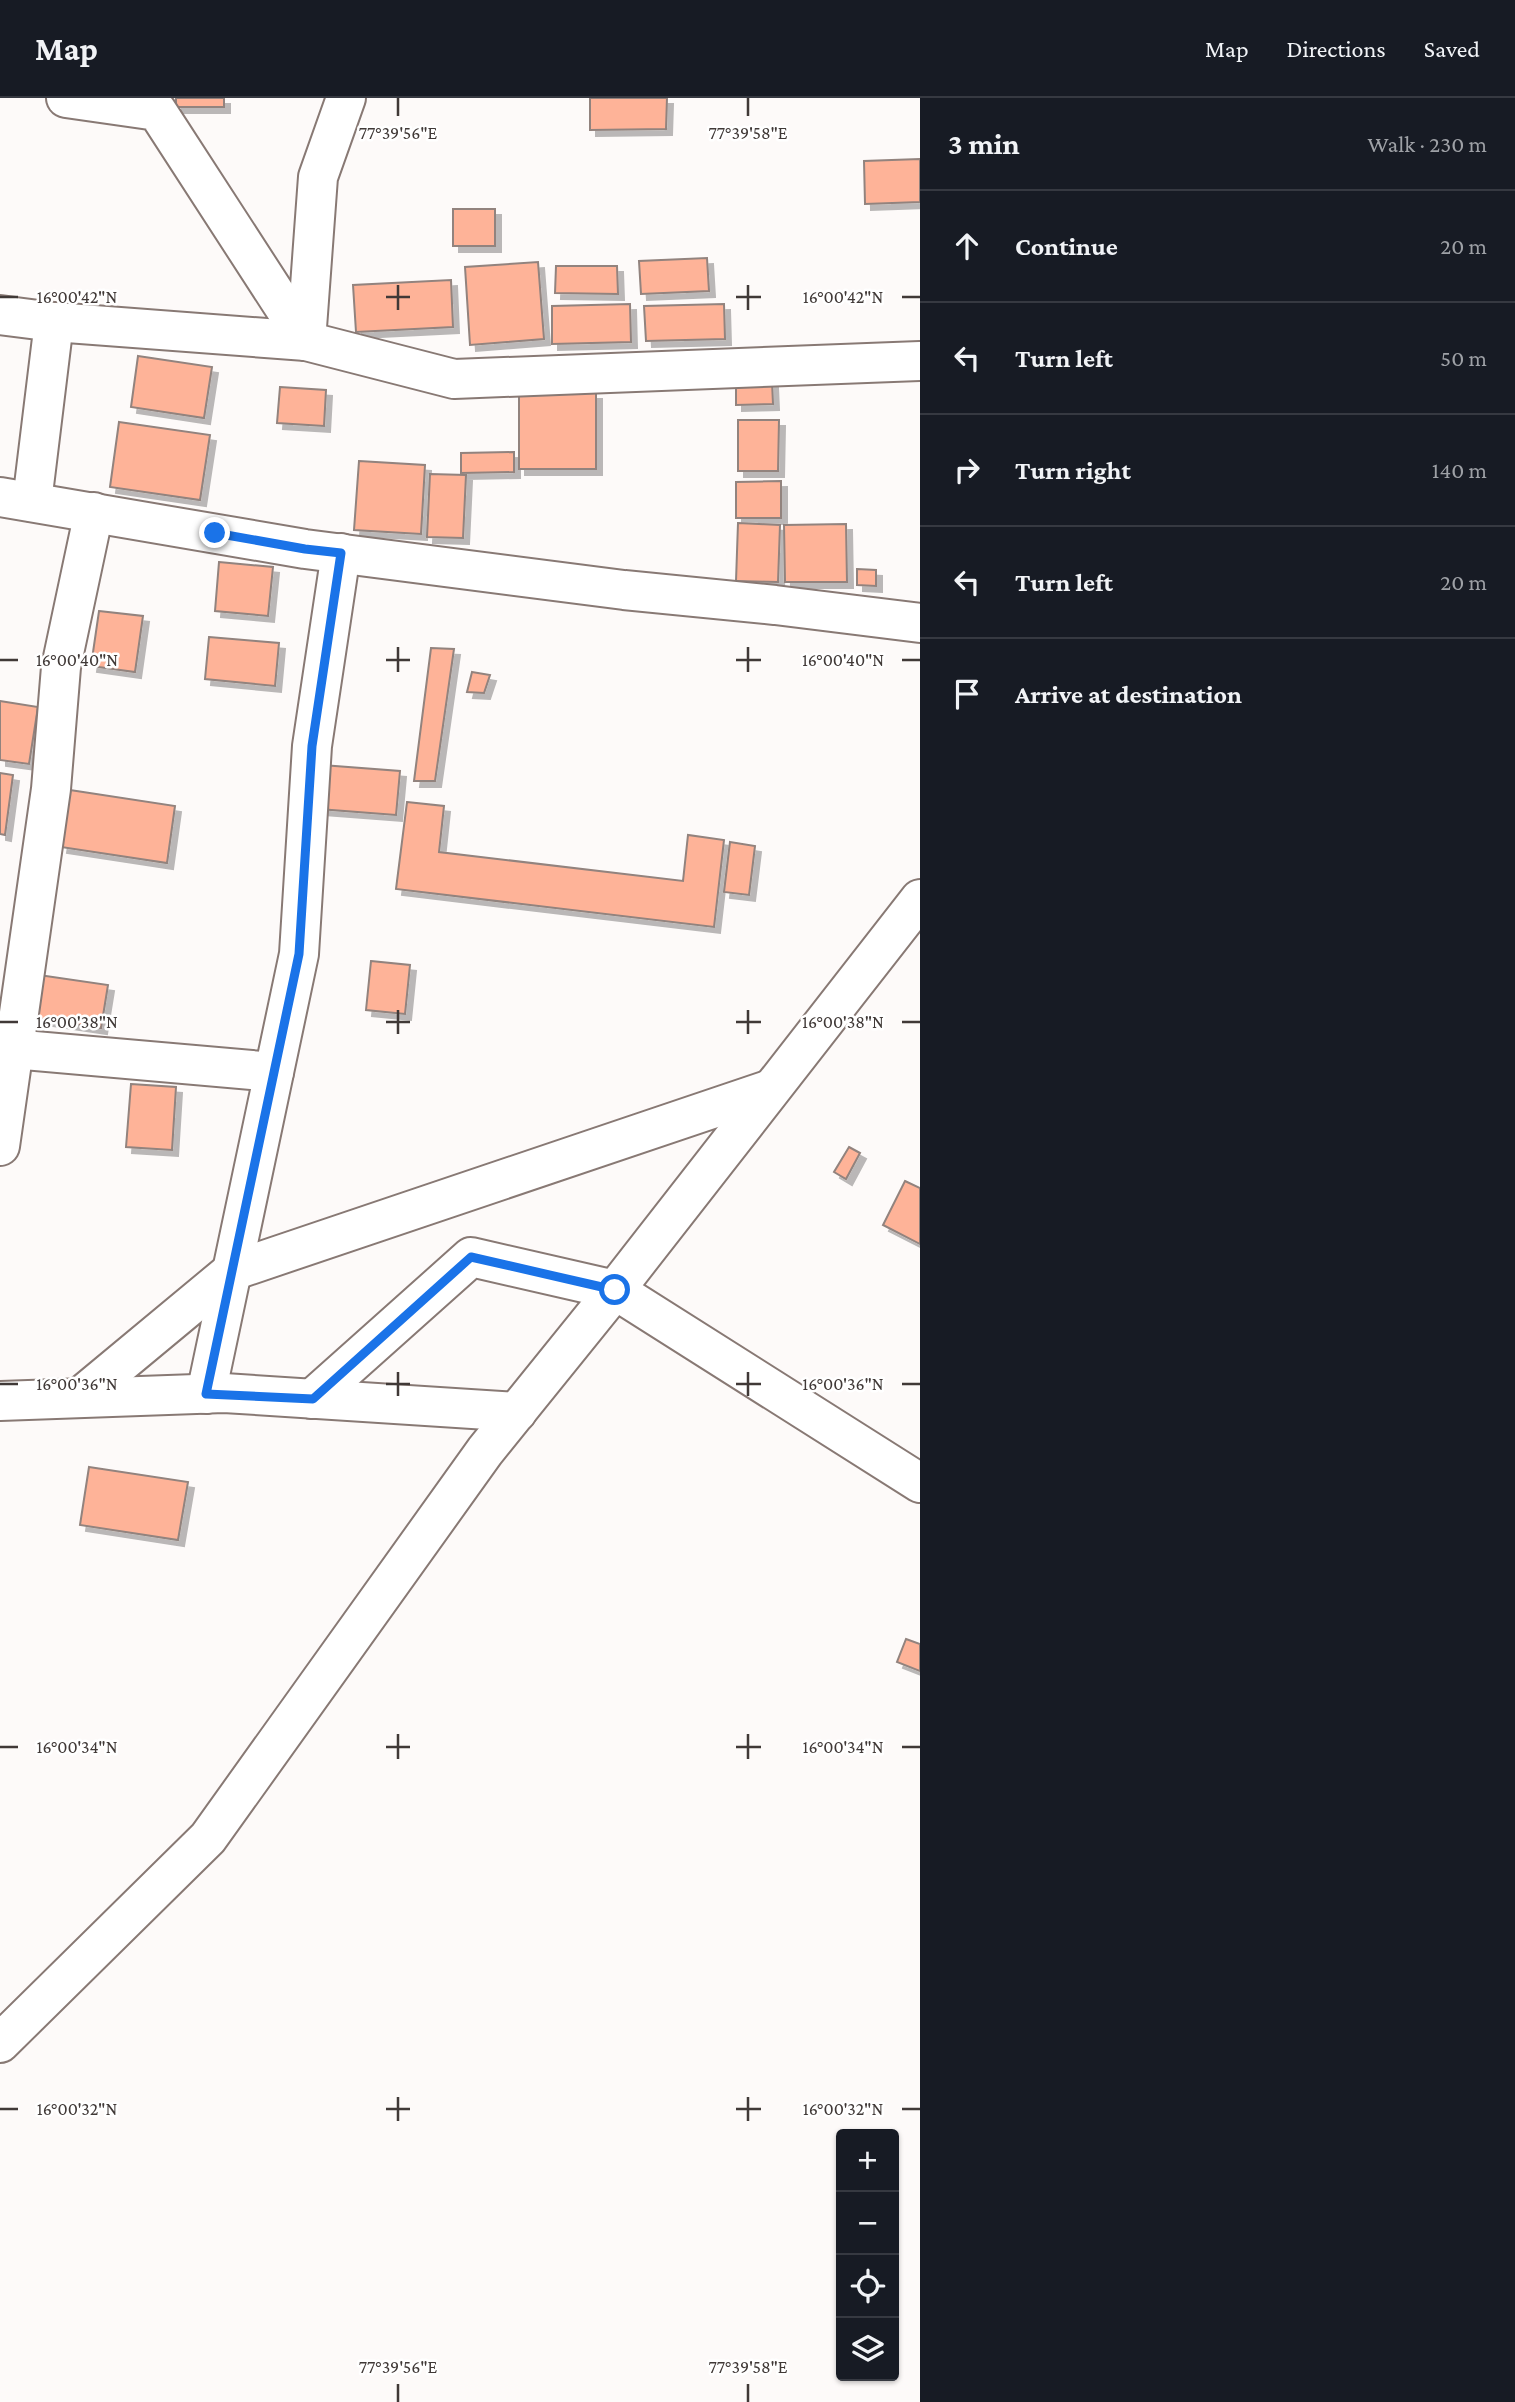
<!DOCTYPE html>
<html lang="en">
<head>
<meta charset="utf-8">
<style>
	body { margin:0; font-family:"Crimson Pro",serif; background:#242831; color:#f1f3f6 }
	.controls { position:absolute; right:21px; bottom:21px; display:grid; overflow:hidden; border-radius:7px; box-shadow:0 2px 5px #0004 }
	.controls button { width:63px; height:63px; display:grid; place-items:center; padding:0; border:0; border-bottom:2px solid #363941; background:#171b24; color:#f1f3f6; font:35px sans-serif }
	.stop { position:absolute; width:21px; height:21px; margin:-16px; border:5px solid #1a73e8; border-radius:50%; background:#fff }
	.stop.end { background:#1a73e8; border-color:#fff; box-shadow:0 2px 7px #0008 }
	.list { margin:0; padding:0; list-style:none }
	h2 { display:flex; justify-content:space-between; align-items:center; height:91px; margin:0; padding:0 28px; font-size:30px }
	h2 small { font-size:23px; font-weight:400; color:#9ea1a6 }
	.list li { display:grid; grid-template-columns:46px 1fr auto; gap:21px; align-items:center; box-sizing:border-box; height:112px; padding:0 28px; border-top:2px solid #363941 }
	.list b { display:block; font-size:26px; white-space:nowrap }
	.list em { font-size:23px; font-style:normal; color:#9ea1a6 }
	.icon { flex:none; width:38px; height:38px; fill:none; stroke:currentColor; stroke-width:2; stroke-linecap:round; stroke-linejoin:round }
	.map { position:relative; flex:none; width:920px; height:2304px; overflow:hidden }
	header { display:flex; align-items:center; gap:42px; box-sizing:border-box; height:98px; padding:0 35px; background:#171b24; border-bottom:2px solid #363941 }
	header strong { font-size:33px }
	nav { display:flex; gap:38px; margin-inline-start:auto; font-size:24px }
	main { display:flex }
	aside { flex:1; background:#171b24 }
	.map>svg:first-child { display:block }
	.building { fill:#feb398; stroke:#92837e; stroke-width:2; filter:url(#shadow) }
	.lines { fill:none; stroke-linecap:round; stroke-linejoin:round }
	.minor-casing { stroke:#887974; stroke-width:42 }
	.minor { stroke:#fff; stroke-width:38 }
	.route { stroke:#1a73e8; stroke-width:9 }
	.ticks { fill:none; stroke:#403937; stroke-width:2.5 }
	.ticks-label { font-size:18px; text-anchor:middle; fill:#403937; stroke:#fff; stroke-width:5; stroke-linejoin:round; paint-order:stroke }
</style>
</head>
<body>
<header>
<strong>Map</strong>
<nav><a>Map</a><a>Directions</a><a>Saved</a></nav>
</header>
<main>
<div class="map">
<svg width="920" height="2304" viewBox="0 0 920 2304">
	<defs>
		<filter id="shadow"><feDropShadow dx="6" dy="6" stdDeviation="0" flood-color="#0004"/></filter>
	</defs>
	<rect width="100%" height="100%" fill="#fdfaf9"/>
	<g class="building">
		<rect x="176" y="0" width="48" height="9"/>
		<polygon points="590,0 667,0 666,31 590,32"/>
		<polygon points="920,61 920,104 865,106 864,63"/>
		<rect x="453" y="111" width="42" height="37"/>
		<polygon points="707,160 709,193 641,196 639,163"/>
		<polygon points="538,164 544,241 470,247 465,169"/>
		<polygon points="556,168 617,168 618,196 555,195"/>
		<polygon points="451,182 453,229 356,234 353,187"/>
		<polygon points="630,206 631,244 552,246 552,208"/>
		<polygon points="724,206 725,241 646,243 644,208"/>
		<polygon points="138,258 212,269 204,320 131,309"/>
		<polygon points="772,284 773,306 736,307 736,285"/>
		<polygon points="280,289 326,292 324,328 277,325"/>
		<rect x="519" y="295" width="77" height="76"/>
		<polygon points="738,322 779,322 778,373 738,373"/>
		<polygon points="119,324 210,337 200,402 110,389"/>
		<polygon points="514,354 514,374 461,375 461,355"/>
		<polygon points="359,363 425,367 421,436 354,432"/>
		<polygon points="430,376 466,377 463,440 427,439"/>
		<polygon points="781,383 781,420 736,420 736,384"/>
		<polygon points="738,425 780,427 778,484 736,483"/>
		<polygon points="846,426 847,484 785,484 784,427"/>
		<polygon points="219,464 273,469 268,518 215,513"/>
		<polygon points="857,471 876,472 876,488 857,487"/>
		<polygon points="99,513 143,518 135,574 91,568"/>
		<polygon points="209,539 279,545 275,588 205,581"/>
		<polygon points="431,550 454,551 435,683 414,683"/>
		<polygon points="472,574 490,577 484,595 467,594"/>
		<polygon points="0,603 38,609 29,666 0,662"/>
		<polygon points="322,667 400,673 396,717 319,711"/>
		<polygon points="0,675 13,677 5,737 0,736"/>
		<polygon points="70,692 175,708 167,765 61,749"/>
		<polygon points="407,704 444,708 439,754 683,783 688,737 724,742 714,829 396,791"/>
		<polygon points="730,744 755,748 749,797 724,794"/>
		<polygon points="371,863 410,867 405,916 366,912"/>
		<polygon points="39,877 108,887 101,930 33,920"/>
		<polygon points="131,986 176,989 172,1052 126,1049"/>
		<polygon points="849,1049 860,1055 846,1081 834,1074"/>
		<polygon points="905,1083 920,1090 920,1146 883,1127"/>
		<polygon points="89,1369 188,1384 178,1442 80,1427"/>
		<polygon points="906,1541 920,1546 920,1573 897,1564"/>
	</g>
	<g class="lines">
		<defs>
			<g id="minor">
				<polyline points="66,0 157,13 306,243"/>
				<polyline points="346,0 318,79 306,243 454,281 920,263"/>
				<polyline points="0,217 54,224 32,404"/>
				<polyline points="54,224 306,243"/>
				<polyline points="0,399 305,451 624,492 775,507 920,525"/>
				<polyline points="0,950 274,974"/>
				<polyline points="0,1048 51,691 61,569 94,414"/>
				<polyline points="206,1296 299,856 312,648 341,455"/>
				<polyline points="79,1300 232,1173 771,991"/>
				<polyline points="312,1301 471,1159 615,1192 920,1385"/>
				<polyline points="0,1303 224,1295 517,1314"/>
				<polyline points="0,1945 208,1740 485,1353 615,1192 920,801"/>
			</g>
		</defs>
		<use href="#minor" class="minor-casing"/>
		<use href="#minor" class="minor"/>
	</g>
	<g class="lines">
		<polyline class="route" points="215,435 305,451 341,455 312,648 299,856 206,1296 313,1301 471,1159 615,1192"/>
	</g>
	<path class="ticks" d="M398,0V18M748,0V18M398,187V212M748,187V212M0,199H18M386,199H410M736,199H761M902,199H920M398,549V574M748,549V574M0,562H18M386,562H410M736,562H761M902,562H920M398,912V936M748,912V936M0,924H18M386,924H410M736,924H761M902,924H920M398,1274V1298M748,1274V1298M0,1286H18M386,1286H410M736,1286H761M902,1286H920M398,1636V1661M748,1636V1661M0,1649H18M386,1649H410M736,1649H761M902,1649H920M398,1999V2023M748,1999V2023M0,2011H18M386,2011H410M736,2011H761M902,2011H920M398,2286V2304M748,2286V2304"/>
	<g class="ticks-label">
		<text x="398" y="41">77°39'56"E</text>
		<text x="748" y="41">77°39'58"E</text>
		<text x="77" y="205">16°00'42"N</text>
		<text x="843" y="205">16°00'42"N</text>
		<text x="77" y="568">16°00'40"N</text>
		<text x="843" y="568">16°00'40"N</text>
		<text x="77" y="930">16°00'38"N</text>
		<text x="843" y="930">16°00'38"N</text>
		<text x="77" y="1292">16°00'36"N</text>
		<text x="843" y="1292">16°00'36"N</text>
		<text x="77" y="1655">16°00'34"N</text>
		<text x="843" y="1655">16°00'34"N</text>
		<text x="77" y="2017">16°00'32"N</text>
		<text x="843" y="2017">16°00'32"N</text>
		<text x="398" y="2275">77°39'56"E</text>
		<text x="748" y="2275">77°39'58"E</text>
	</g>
</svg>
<div class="controls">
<button>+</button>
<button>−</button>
<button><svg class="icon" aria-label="locate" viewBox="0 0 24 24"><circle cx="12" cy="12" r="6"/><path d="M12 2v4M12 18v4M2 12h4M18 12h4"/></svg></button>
<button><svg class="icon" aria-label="layers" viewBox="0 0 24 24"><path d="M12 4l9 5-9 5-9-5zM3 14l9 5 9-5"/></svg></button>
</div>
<div class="stop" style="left:615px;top:1192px"></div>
<div class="stop end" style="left:215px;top:435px"></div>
</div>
<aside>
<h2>3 min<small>Walk · 230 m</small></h2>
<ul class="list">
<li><svg class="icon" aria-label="ahead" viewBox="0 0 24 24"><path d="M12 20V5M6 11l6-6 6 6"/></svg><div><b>Continue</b></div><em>20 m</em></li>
<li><svg class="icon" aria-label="left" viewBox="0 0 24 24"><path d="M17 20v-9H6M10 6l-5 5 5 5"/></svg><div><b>Turn left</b></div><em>50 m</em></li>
<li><svg class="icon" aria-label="right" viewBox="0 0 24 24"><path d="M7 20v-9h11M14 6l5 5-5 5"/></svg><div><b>Turn right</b></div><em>140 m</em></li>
<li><svg class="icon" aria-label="left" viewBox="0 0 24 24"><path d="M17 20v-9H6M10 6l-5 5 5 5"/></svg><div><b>Turn left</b></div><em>20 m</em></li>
<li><svg class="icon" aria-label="arrive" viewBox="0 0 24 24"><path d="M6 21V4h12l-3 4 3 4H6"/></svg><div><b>Arrive at destination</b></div></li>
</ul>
</aside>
</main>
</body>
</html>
